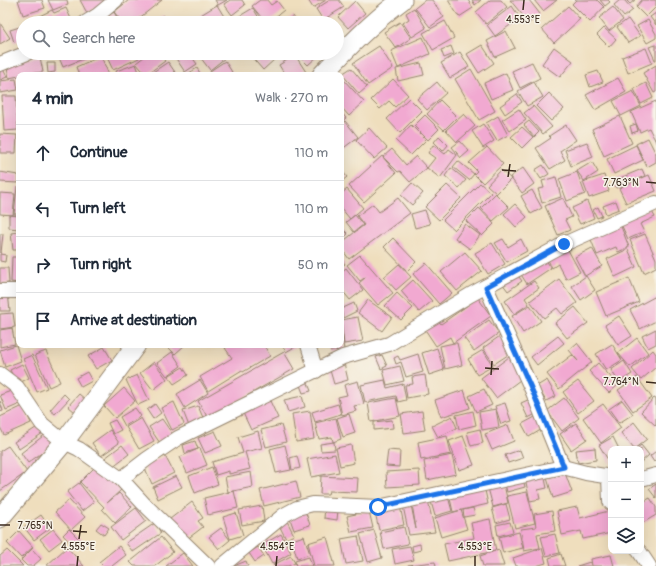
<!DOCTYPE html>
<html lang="en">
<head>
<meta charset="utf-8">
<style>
	body { margin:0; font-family:Pangolin,sans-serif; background:#f2f2f3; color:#1f2937 }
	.controls { position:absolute; right:12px; bottom:12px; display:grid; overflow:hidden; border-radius:8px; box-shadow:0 4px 16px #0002 }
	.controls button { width:36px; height:36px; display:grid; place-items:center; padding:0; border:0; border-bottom:1px solid #e0e1e3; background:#fff; color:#1f2937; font:20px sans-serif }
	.stop { position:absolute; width:12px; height:12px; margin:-9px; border:3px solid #1a73e8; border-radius:50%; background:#fff }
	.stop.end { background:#1a73e8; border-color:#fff; box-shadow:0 1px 4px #0008 }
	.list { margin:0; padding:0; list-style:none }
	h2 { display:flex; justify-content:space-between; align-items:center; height:52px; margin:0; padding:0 16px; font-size:17px }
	h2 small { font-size:13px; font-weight:400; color:#747a83 }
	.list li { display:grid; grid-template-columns:26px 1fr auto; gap:12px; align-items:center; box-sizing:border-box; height:56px; padding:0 16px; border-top:1px solid #e0e1e3 }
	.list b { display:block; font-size:15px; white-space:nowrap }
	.list em { font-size:13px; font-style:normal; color:#747a83 }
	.icon { flex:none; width:22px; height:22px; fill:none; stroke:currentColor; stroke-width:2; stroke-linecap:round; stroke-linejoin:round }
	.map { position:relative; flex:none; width:656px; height:566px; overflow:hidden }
	.search { position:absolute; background:#fff; box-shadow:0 4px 16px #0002; left:16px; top:16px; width:328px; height:44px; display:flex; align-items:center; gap:10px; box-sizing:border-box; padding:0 14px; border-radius:22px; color:#747a83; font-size:15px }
	.panel { position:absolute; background:#fff; box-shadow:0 4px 16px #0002; left:16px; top:72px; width:328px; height:276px; border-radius:8px }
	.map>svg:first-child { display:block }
	.building { fill:#f1a9d1 }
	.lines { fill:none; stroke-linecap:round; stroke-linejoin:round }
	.street-casing { stroke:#95846e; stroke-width:16 }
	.secondary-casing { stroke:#95846e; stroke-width:21 }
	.street { stroke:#fff; stroke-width:14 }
	.secondary { stroke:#fff; stroke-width:19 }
	.route { stroke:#1a73e8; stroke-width:5 }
	.ticks { fill:none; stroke:#3b2a1e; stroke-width:1.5 }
	.ticks-label { font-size:10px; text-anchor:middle; fill:#3b2a1e; stroke:#f7f3e8; stroke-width:3; stroke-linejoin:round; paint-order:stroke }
</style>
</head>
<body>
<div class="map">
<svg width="656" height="566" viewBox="0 0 656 566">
	<rect width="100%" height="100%" fill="#f7f3e8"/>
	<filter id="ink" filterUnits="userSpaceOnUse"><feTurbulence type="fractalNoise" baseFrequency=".025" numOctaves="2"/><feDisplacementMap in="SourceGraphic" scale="8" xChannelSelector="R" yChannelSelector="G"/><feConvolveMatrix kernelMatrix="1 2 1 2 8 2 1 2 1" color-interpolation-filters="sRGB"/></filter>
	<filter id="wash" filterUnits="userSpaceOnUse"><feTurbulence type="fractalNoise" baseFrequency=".012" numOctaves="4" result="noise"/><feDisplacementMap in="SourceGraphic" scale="16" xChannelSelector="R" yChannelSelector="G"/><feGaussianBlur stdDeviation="0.9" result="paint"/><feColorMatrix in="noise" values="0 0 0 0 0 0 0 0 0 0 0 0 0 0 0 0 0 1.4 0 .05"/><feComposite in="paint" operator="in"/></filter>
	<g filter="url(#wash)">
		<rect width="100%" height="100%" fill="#efdebd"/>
		<g id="blocks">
			<g class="building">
				<polygon points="18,0 42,0 45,8 23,15"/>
				<polygon points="48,0 67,0 68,4 53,10"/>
				<polygon points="80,0 110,0 87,13"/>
				<polygon points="129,0 162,0 133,23 123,23 114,12 120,23 95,23 114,12"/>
				<polygon points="215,0 227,0 218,5"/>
				<polygon points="230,0 242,0 245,5 232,15 224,4"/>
				<polygon points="260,0 267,0 271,5 277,1 284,10 268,23 266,23 252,6"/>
				<polygon points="308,0 326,0 313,8"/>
				<polygon points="330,0 339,0 344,7 323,20 316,9"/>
				<polygon points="425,0 432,0 444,17 430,27 415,8"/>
				<polygon points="448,0 468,0 473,8 459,17"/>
				<polygon points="472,0 481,0 475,5"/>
				<polygon points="490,0 501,0 507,7 486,24 476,12"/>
				<polygon points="510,0 529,0 540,14 529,23"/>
				<polygon points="534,0 557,0 543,11"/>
				<polygon points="576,0 597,0 604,7 590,22 572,4"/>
				<polygon points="600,0 608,0 610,2 605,6"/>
				<polygon points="620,0 624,0 633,10 624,17 614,5"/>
				<polygon points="626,0 635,0 630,4"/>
				<polygon points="642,0 656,0 656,7 646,17 636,7"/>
				<polygon points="355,1 365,13 348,28 338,17"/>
				<polygon points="217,5 228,23 253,8 262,23 203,23 199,16"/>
				<polygon points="512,6 520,18 495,36 487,25"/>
				<polygon points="568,6 580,19 554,43 542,29"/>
				<polygon points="613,7 623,20 609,31 599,18"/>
				<polygon points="66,8 73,23 33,23 31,20 52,10 54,13"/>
				<polygon points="414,8 426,28 412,37 403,23 409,19 406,13"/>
				<polygon points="656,13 656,25 650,17"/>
				<polygon points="163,15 171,23 155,23"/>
				<polygon points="293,16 298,23 284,23"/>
				<polygon points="628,19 640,36 628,43 617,27"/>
				<polygon points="648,20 656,34 656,38 647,43 637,26"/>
				<polygon points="445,21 454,38 433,50 423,33"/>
				<polygon points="400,22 411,38 396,48 384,32"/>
				<polygon points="0,23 10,38 0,44"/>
				<polygon points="23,26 23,39 14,42 10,30"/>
				<polygon points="604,28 616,39 609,47 597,35"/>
				<polygon points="506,31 515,48 495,57 487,41"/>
				<polygon points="423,37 430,54 398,68 391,51"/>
				<polygon points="482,45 494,63 479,73 467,54"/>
				<polygon points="656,45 656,60 655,60 649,47"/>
				<polygon points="379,46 393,68 368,85 353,63"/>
				<polygon points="451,46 454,54 444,58 441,50"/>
				<polygon points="554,47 573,61 560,77 542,64"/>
				<polygon points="646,48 652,63 628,73 622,57"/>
				<polygon points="460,52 469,67 450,78 441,63"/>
				<polygon points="57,53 98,53 63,67"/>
				<polygon points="112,53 137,53 139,58 113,70 106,55"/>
				<polygon points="149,53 159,53 165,61 146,75 136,63"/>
				<polygon points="181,53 189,53 197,64 185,72 175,57"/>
				<polygon points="197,53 221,53 225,58 210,70"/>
				<polygon points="251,53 269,53 275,59 263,70 249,54"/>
				<polygon points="280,53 294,53 295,54 284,60"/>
				<polygon points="298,53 316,53 319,55 308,65 297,54"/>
				<polygon points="295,55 306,72 301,75 285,75 279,65"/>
				<polygon points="101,56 109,75 79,75 76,67"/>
				<polygon points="40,57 43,72 19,75 19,76 9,78 6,62"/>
				<polygon points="225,61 232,72 228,75 212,75 210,71"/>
				<polygon points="168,62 177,75 155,75 153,72"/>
				<polygon points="532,62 540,78 520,88 512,71"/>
				<polygon points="47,63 55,63 55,72 48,73"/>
				<polygon points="421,63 424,75 398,81 396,69"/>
				<polygon points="136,64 140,75 117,75 116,71"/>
				<polygon points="656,65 656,92 654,93 643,73"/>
				<polygon points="2,67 7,77 0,80 0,68"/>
				<polygon points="197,68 201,75 186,75"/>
				<polygon points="351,68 367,87 359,94 342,74"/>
				<polygon points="471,69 495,111 479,120 455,79"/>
				<polygon points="598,71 603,82 590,87 586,75"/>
				<polygon points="506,73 513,90 491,99 484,83"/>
				<polygon points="618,78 626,92 595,110 586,95"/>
				<polygon points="16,79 18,90 0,93 0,81"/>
				<polygon points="343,79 364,102 349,116 341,107 341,81"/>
				<polygon points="393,79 408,95 395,107 389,101 380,109 371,100"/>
				<polygon points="437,82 446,93 427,110 417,99"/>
				<polygon points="534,82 543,97 527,106 518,91"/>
				<polygon points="646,83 653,98 641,104 634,89"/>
				<polygon points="633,91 641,106 621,116 613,101"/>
				<polygon points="549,93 564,109 551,121 536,106"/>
				<polygon points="517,94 522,102 505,114 500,106"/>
				<polygon points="2,96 16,96 18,130 4,131"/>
				<polygon points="409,98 422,111 400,133 387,119"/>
				<polygon points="440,100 457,117 444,130 427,114"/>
				<polygon points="656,101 656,142 649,128 640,132 631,112"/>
				<polygon points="533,106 552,127 543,134 524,113"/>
				<polygon points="519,109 526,120 510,131 502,120"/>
				<polygon points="341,112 346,118 341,122"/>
				<polygon points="464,114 475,126 457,142 446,130"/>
				<polygon points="425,115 439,129 428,140 414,126"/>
				<polygon points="498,116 508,135 497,141 486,123"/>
				<polygon points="620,116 632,143 604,156 592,129"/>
				<polygon points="345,121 358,137 341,150 341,124"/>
				<polygon points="529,121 539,132 534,137 524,125"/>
				<polygon points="483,124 494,141 483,148 472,131"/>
				<polygon points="636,124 638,131 632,133 630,126"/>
				<polygon points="411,125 426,140 411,155 396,141"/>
				<polygon points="566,125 576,140 560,151 565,160 550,169 536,148 551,138 549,136"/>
				<polygon points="522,127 533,137 522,148 511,137"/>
				<polygon points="369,128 387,148 374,159 356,140"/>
				<polygon points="0,134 17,135 16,153 0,153"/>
				<polygon points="439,136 448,145 443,151 434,142"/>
				<polygon points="648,138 656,154 656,162 647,167 636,144"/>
				<polygon points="460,141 469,151 461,158 452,147"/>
				<polygon points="587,142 593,157 571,166 565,150"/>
				<polygon points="433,145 445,154 449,149 457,155 440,178 427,168 435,158 428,153"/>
				<polygon points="636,145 643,160 614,174 607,159"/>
				<polygon points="487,147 503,164 483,183 474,174 477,171 469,163"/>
				<polygon points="392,149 406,165 416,156 427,168 410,182 400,171 398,172 383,157"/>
				<polygon points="382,156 396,173 364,202 349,186"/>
				<polygon points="458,161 474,174 469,180 453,167"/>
				<polygon points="592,162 598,172 584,181 577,171"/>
				<polygon points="543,165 549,174 541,179 535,170"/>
				<polygon points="451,168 466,180 459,188 445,176"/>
				<polygon points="523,168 534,184 522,193 510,177"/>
				<polygon points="642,169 645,176 616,188 613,181"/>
				<polygon points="501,170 511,179 496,194 509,207 493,221 481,208 496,193 487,185"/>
				<polygon points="342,171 347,177 341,182 341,172"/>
				<polygon points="0,172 18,175 18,183 0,182"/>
				<polygon points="577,172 585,194 567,201 559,179"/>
				<polygon points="604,175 609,191 589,198 583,182"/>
				<polygon points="649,175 656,191 626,203 619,188"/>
				<polygon points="556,177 561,197 542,203 538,189 544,188 542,181"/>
				<polygon points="412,183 423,193 412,205 401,195"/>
				<polygon points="480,183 491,193 454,230 443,220"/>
				<polygon points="447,185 461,198 439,220 425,207"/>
				<polygon points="17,187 19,187 19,214 14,214"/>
				<polygon points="347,189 363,208 350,219 341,208 341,194"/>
				<polygon points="532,190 542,208 531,214 521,196"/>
				<polygon points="0,193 15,194 13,215 0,214"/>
				<polygon points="398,198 410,213 349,259 341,248 341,243 364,225 357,216 373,204 379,212"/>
				<polygon points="563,198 572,217 565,220 570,230 558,235 545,206"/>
				<polygon points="587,201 594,218 580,224 572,208"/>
				<polygon points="616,201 619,209 606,214 603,206"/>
				<polygon points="515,204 527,217 516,227 504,214"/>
				<polygon points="598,207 602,216 597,218 593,210"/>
				<polygon points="479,208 494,224 482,236 466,221"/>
				<polygon points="650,208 655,217 640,224 644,232 628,239 620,222"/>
				<polygon points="425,210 430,224 415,228 411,214"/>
				<polygon points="9,215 19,216 19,229 9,228"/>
				<polygon points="355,215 363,225 354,232 346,222"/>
				<polygon points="465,224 480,235 470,249 455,238"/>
				<polygon points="620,224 629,247 618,252 616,247 597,255 590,237"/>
				<polygon points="341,227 348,234 341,240"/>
				<polygon points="19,232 19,250 13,250 11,233"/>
				<polygon points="0,234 3,234 1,253 0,253"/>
				<polygon points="645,234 656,259 656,267 644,273 630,240"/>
				<polygon points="393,238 416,262 407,271 384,247"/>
				<polygon points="503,239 508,247 521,239 527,251 507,262 495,243"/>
				<polygon points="492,243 505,264 488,274 475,253"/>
				<polygon points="567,248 580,272 566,279 558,264 552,268 547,258"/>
				<polygon points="592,248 602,266 585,276 575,257"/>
				<polygon points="628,249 636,267 615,277 607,259"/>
				<polygon points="465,252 482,271 457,291 441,272"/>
				<polygon points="0,254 6,255 5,262 0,261"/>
				<polygon points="360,255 393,293 378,305 359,283 366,277 360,281 347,265"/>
				<polygon points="12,257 19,257 19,283 11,282"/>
				<polygon points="544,257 551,268 527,284 520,273"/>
				<polygon points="341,259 345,264 341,268"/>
				<polygon points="426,263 452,293 439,304 413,274"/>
				<polygon points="399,264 411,277 396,290 384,277"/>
				<polygon points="0,268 8,268 9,283 0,284"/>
				<polygon points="346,268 363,290 350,300 341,289 341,272"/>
				<polygon points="516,273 522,281 508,291 502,283"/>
				<polygon points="586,276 595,290 581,300 572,286"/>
				<polygon points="629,278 639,302 606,316 596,292"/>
				<polygon points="559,279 577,303 562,314 557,308 544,318 530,301"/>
				<polygon points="413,280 432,301 419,312 401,291"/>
				<polygon points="534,281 539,288 525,298 529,304 514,314 505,301"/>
				<polygon points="8,293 10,311 0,311 0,294"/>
				<polygon points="397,293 413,308 401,320 385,306"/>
				<polygon points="656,296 656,321 640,329 630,310"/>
				<polygon points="478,298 491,316 453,343 450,337 436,346 424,328 437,319 441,324"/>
				<polygon points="368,300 392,317 382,331 358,313"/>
				<polygon points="354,303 357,311 343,318 341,309"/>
				<polygon points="530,305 541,321 523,333 512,316"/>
				<polygon points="575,307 588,323 567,338 555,323"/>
				<polygon points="13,313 15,327 0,329 0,314"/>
				<polygon points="619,316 632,336 618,345 605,325"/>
				<polygon points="358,317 363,341 344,344 341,320"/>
				<polygon points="489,320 499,333 474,351 464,338"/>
				<polygon points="12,328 15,344 0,347 0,330"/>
				<polygon points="656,329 656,344 648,348 642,336"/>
				<polygon points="341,334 342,334 344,350 330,351 330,345 341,345"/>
				<polygon points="500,336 511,353 494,364 483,348"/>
				<polygon points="558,336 564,343 537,365 531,357"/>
				<polygon points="637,338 648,353 630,367 618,353"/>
				<polygon points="454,343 457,343 462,365 445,369 440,346"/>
				<polygon points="577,343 592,362 559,389 547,374 572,355 578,361 569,350"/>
				<polygon points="612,344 622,360 606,370 596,354"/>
				<polygon points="16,345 21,361 5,367 0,350"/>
				<polygon points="166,345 185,345 175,354"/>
				<polygon points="230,345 264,345 270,356 243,372 242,370 208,391 200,377 232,358 225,348"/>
				<polygon points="282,345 298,345 286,352"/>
				<polygon points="104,347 112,360 96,369 88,356"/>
				<polygon points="437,348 444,370 429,375 422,353"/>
				<polygon points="483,350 493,366 477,375 468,359"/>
				<polygon points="653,350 656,354 656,367 641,380 632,369"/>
				<polygon points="46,351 60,382 49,387 35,355"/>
				<polygon points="172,352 181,366 167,376 157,363"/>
				<polygon points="284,352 294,369 208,418 198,401"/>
				<polygon points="418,354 423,372 406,377 401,362 396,364 394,358 398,356 400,360"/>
				<polygon points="32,355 47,388 37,392 23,359"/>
				<polygon points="382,355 387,366 381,369 376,357"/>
				<polygon points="509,357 524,377 496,398 481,378"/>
				<polygon points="624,361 632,374 619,382 611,370"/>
				<polygon points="154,362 167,379 153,390 140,373"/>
				<polygon points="344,363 348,380 334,384 329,367"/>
				<polygon points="598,363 618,385 609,393 589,371"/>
				<polygon points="22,364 29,378 17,384 10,370"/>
				<polygon points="400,366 404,381 387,385 383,370"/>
				<polygon points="183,367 188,375 174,384 168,376"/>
				<polygon points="87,372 92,381 81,387 76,378"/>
				<polygon points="137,375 149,400 138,405 126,380"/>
				<polygon points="425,375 428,394 407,398 405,385 413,384 412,377"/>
				<polygon points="637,377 652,398 633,411 618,390"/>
				<polygon points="306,378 311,391 303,393 298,380"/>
				<polygon points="200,380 208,393 185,408 177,394"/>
				<polygon points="385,380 387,388 403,384 406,400 398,402 396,396 365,402 361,385"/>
				<polygon points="547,380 556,396 546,401 537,386"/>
				<polygon points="358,381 364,404 354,406 356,411 342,415 338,397 347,395 344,385"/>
				<polygon points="578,381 594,401 578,413 563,392"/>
				<polygon points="124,388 135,401 115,418 104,406"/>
				<polygon points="484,389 492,405 476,412 469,396"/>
				<polygon points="14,390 20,404 6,410 0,395"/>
				<polygon points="464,390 470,408 441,417 435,400"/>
				<polygon points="64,394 69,399 55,414 50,410"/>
				<polygon points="79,394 86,400 75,412 68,406"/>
				<polygon points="302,396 305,407 288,412 284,400"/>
				<polygon points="396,398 400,416 371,422 368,403"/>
				<polygon points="564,398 579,418 562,431 547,411"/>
				<polygon points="654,398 656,399 656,426 641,412"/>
				<polygon points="530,399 538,413 528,418 521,403"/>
				<polygon points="622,400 633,414 619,423 609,409"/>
				<polygon points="0,401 3,411 0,412"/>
				<polygon points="270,401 278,418 251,430 243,413"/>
				<polygon points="174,402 184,424 172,430 161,408"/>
				<polygon points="505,403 511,421 501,424 495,406"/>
				<polygon points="155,404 161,413 153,419 147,410"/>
				<polygon points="338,404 341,414 315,422 312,412"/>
				<polygon points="603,404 621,428 601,443 583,418"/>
				<polygon points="23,406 31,423 4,435 0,427 0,417"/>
				<polygon points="198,406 204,420 189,426 183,411"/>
				<polygon points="135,408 141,416 125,426 120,417"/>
				<polygon points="496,409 499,427 482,430 479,412"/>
				<polygon points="310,411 314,439 296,442 292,414"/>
				<polygon points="422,411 425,430 404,433 401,414"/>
				<polygon points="473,411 476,425 459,429 456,415"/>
				<polygon points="349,414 355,433 343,437 337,418"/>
				<polygon points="452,416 457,428 438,437 432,426"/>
				<polygon points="537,416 544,428 529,437 522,424"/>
				<polygon points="141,418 154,441 139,449 126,427"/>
				<polygon points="336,418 341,439 333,442 332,437 319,439 315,423"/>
				<polygon points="162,419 175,438 162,446 149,427"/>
				<polygon points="115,420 121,430 113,434 108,423"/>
				<polygon points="392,420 393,428 374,430 374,422"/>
				<polygon points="634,422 647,439 634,449 621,433"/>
				<polygon points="576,423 587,439 571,450 560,434"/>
				<polygon points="281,425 286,442 266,447 261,430"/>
				<polygon points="508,425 514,441 492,450 485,434"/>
				<polygon points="39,426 43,433 19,449 14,442"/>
				<polygon points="480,429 483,443 471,446 467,432"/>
				<polygon points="110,430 119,443 101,456 92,443"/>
				<polygon points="215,431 222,446 205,453 198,438"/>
				<polygon points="258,431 262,448 245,452 250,469 229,474 229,471 216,475 212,462 243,453 238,437"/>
				<polygon points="47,433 55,443 28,463 21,453"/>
				<polygon points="447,436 451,454 421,460 418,442"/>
				<polygon points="463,436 474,465 459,470 449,441"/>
				<polygon points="613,437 619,449 611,449 611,463 610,463 599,445"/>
				<polygon points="195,441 198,449 185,453 183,445"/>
				<polygon points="334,442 335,450 321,451 320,444"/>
				<polygon points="122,445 129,454 112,467 105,458"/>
				<polygon points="285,445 291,470 276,473 270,449"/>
				<polygon points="351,445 354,463 340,466 336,448"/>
				<polygon points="641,445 649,455 641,462 641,449 636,449"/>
				<polygon points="8,446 27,472 0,491 0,451"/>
				<polygon points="200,448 207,465 187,473 180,457"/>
				<polygon points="595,448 596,460 578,463 576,450"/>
				<polygon points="388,450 400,451 399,467 386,466"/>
				<polygon points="520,450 523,458 508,463 505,455"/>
				<polygon points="656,451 656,460 654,462 650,456"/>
				<polygon points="335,454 339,472 311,477 307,459"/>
				<polygon points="452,455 456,474 427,480 424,461"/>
				<polygon points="165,456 174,473 152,484 144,466"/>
				<polygon points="297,456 300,468 292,470 290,458"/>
				<polygon points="97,465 121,490 107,503 119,493 132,507 115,523 102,509 104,507 80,482"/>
				<polygon points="212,467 218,484 195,493 189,476"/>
				<polygon points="419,470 420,485 387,487 386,472"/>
				<polygon points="251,472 253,487 228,492 225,477"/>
				<polygon points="565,473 572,492 553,498 547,478"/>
				<polygon points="544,474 547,488 538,490 540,499 530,501 525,478"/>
				<polygon points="522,475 525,487 507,492 504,480"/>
				<polygon points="176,476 182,487 158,499 153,487"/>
				<polygon points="321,476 358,478 357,492 329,491 328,494 320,494"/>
				<polygon points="503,480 508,503 493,507 487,484"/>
				<polygon points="296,481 300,497 264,506 260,490"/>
				<polygon points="79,483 94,502 82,511 67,492"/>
				<polygon points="656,484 656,498 649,489"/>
				<polygon points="484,486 488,504 453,512 449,494"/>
				<polygon points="234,491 238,508 208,515 204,498"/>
				<polygon points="527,492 535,523 515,528 507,496"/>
				<polygon points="447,493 452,511 435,516 430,498"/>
				<polygon points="650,498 656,507 656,515 641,524 641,503"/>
				<polygon points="69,500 85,517 71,530 55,512"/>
				<polygon points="428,501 435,532 409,535 403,506 411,505 416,529 412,504"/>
				<polygon points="192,502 203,518 198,521 203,527 186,540 170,519"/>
				<polygon points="506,504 510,519 496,523 492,508"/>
				<polygon points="262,506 264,521 242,525 239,510"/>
				<polygon points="400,506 404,525 379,530 375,512"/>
				<polygon points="577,507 580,518 609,511 611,520 611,533 583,539 581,531 562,535 557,511"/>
				<polygon points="136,508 146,521 121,540 111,527"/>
				<polygon points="325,508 338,510 337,520 324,518"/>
				<polygon points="473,508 475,515 464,517 463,510"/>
				<polygon points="305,510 310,525 294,530 289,516"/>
				<polygon points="461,510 467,529 441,537 435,518"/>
				<polygon points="369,511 373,528 351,532 347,516"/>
				<polygon points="552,511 555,531 537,534 540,548 524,551 521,529 536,527 534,514"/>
				<polygon points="236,513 243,535 230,539 223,517"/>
				<polygon points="41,515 50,528 34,540 24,527"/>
				<polygon points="286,519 294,535 286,539 278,523"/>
				<polygon points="490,519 496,551 499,550 504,566 483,566 480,556 495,551 448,561 444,544 474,538 471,523"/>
				<polygon points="510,522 513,532 498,536 496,525"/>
				<polygon points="101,523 109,528 104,535 96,529"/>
				<polygon points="155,523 161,533 133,552 126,543"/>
				<polygon points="404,527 408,544 384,549 380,532"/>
				<polygon points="221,528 230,540 219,549 209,537"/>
				<polygon points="53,529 62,540 49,550 40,539"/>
				<polygon points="69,529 81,541 74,547 63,535"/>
				<polygon points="374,530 382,558 368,562 360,534"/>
				<polygon points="19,531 33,547 21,558 7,543"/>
				<polygon points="519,532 523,548 503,553 499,537"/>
				<polygon points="281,534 291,553 272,564 262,545"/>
				<polygon points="555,534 560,553 546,556 541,537"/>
				<polygon points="304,536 310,554 297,558 292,540"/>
				<polygon points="358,536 363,561 346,564 341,539"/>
				<polygon points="161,537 173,552 155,566 134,566 130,562"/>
				<polygon points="327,537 335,566 314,566 308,543"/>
				<polygon points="420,544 421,550 413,552 412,546"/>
				<polygon points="119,546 126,555 112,566 103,566 99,562"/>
				<polygon points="410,546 414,560 395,564 392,549"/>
				<polygon points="67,547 84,566 46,566"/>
				<polygon points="258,547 264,556 255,562 249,553"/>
				<polygon points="542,548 546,563 536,566 516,566 513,558"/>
				<polygon points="32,549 41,559 33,566 27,566 21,560"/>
				<polygon points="7,550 23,566 0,566 0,556"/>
				<polygon points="183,553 193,566 166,566"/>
				<polygon points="561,554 565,566 551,566 549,558"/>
				<polygon points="611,555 614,566 592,566 591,559"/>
				<polygon points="291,556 295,563 288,566 274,566 273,565"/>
				<polygon points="309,557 312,566 296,566 295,561"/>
				<polygon points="246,561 248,566 234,566"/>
				<polygon points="435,562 436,566 408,566 408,565"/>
				<polygon points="590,562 591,566 577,566"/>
			</g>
		</g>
	</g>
	<g filter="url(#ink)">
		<use href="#blocks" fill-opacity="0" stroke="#95846e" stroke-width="1"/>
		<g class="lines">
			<defs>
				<g id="street">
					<polyline points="85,23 98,15 116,0"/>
					<polyline points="0,64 27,53"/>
					<polyline points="486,287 532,390 563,467"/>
					<polyline points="0,291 19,291"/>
					<polyline points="308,345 316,371"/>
					<polyline points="0,374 17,387 42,424 64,442 79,449 121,479 143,503 208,566"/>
					<polyline points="609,477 610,501 611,503"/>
					<polyline points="121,479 147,459 178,438 343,357 389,344 470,295 564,244 656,203"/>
					<polyline points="641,479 656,475"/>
					<polyline points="639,551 649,566"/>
					<polyline points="222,566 284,515 297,508 313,504 378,507 563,467 586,473 611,477"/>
				</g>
				<g id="secondary">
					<path d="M322,75C347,48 372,22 402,0"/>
					<polyline points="0,518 64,442 136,345"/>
				</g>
			</defs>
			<use href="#street" class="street-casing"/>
			<use href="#secondary" class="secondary-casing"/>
			<use href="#street" class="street"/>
			<use href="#secondary" class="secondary"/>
		</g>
	</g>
	<g class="lines" filter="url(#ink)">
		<polyline class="route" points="378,507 564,467 532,390 486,287 564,244"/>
	</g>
	<path class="ticks" d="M523,10L524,0M502,170L516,171M508,177L510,164M646,182L656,183M485,368L499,369M491,375L492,361M646,382L656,383M0,525H10M73,531L87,532M79,539L81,525M77,566L78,556M276,566L277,556M475,566V556"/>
	<g class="ticks-label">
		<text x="523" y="23">4.553°E</text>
		<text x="621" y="186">7.763°N</text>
		<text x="621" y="385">7.764°N</text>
		<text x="35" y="529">7.765°N</text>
		<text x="78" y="550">4.555°E</text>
		<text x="277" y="550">4.554°E</text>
		<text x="475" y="550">4.553°E</text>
	</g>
</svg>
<div class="controls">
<button>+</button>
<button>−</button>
<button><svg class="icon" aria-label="layers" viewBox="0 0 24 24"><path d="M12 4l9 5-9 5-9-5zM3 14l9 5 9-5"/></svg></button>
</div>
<div class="stop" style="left:378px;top:507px"></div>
<div class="stop end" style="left:564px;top:244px"></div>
<div class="search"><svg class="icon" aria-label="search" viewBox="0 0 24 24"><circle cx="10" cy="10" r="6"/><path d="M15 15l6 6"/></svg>Search here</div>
<section class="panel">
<h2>4 min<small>Walk · 270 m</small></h2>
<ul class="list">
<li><svg class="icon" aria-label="ahead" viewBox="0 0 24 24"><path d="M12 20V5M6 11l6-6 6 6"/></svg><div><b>Continue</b></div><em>110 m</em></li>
<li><svg class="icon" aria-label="left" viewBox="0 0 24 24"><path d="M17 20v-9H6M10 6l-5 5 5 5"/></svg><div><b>Turn left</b></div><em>110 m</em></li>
<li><svg class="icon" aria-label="right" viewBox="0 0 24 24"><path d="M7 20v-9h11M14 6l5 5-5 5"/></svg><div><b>Turn right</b></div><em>50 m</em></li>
<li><svg class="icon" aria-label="arrive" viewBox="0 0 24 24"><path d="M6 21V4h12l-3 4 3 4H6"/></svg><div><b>Arrive at destination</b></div></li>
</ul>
</section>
</div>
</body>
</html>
